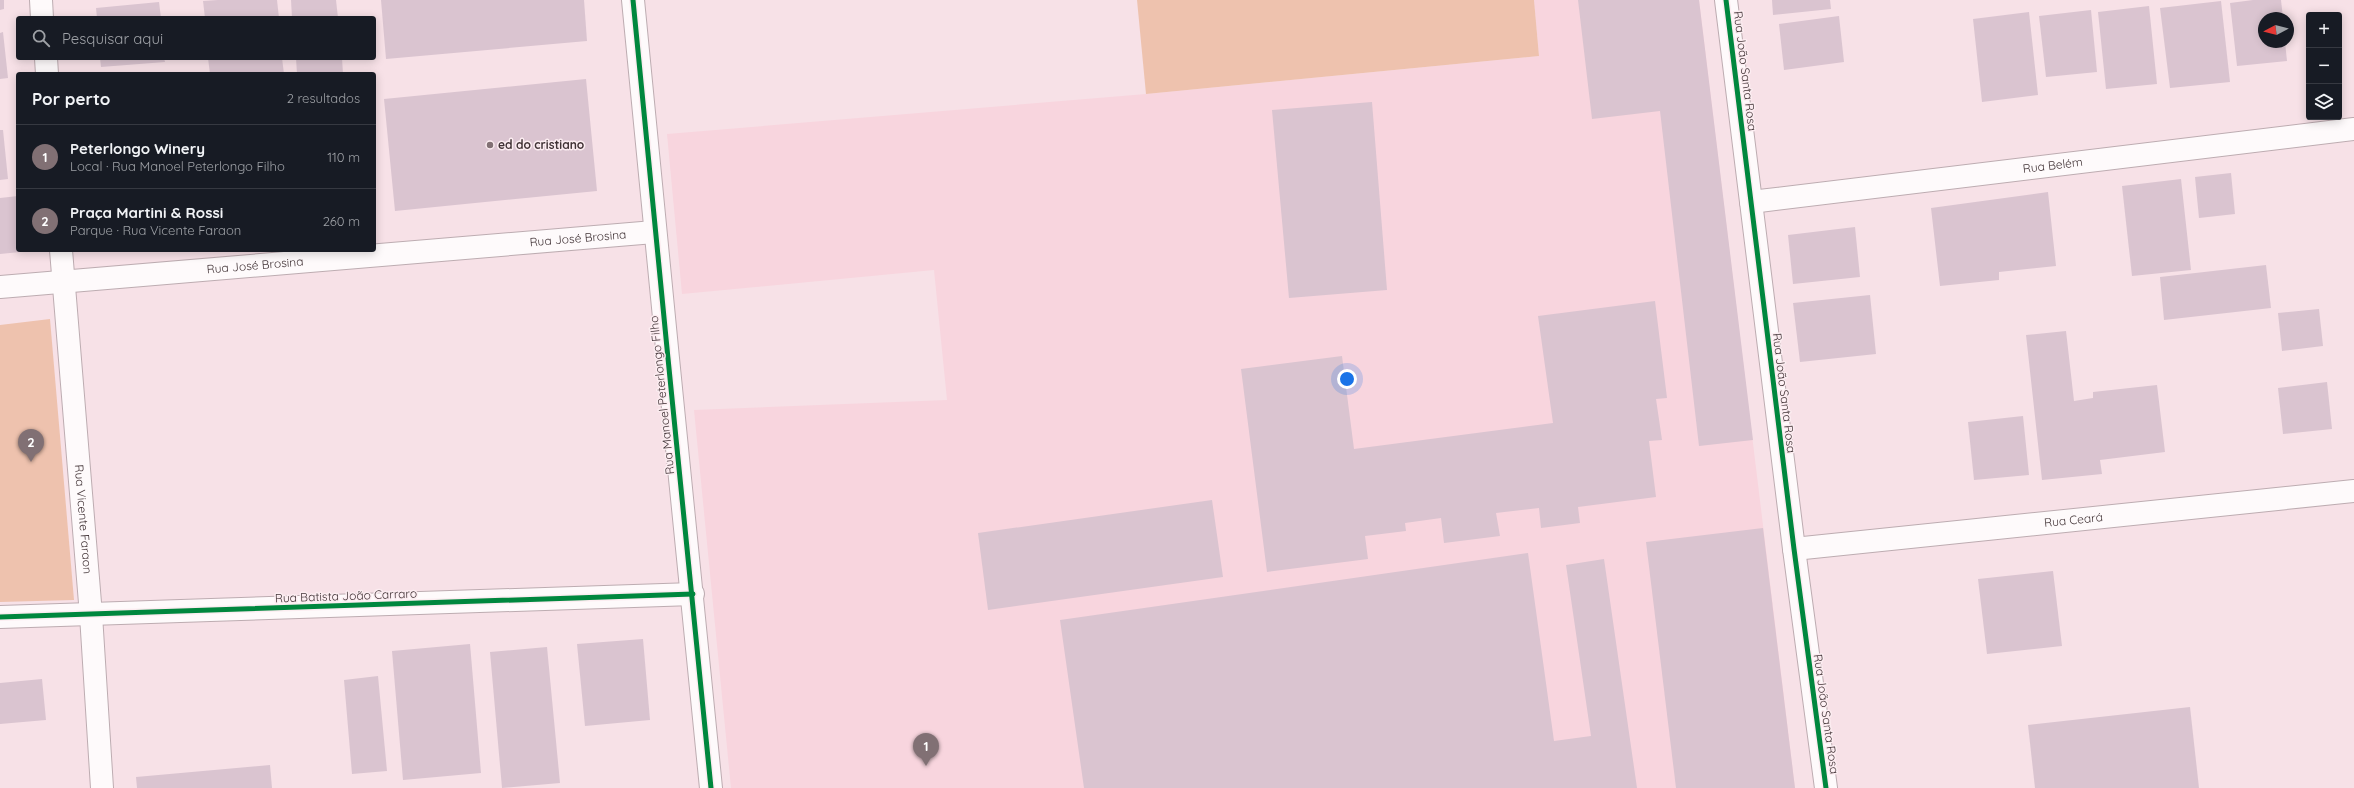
<!DOCTYPE html>
<html lang="pt">
<head>
<meta charset="utf-8">
<style>
	body { margin:0; font-family:Quicksand,sans-serif; background:#20242c; color:#f1f3f6 }
	.controls { position:absolute; right:12px; top:12px; display:grid; overflow:hidden; border-radius:4px; box-shadow:0 2px 10px #0003 }
	.controls button { width:36px; height:36px; display:grid; place-items:center; padding:0; border:0; border-bottom:1px solid #363941; background:#171b24; color:#f1f3f6; font:20px sans-serif }
	.compass { position:absolute; left:2258px; top:12px; width:36px; height:36px; border-radius:50%; background:#171b24; box-shadow:0 2px 10px #0003; rotate:263deg }
	.you { position:absolute; left:1347px; top:379px; width:14px; height:14px; margin:-10px; border:3px solid #fff; border-radius:50%; background:#1a73e8; box-shadow:0 0 0 6px #1a73e833 }
	.badge { display:grid; place-items:center; width:26px; height:26px; border-radius:50%; background:#817074; color:#fff; font-size:13px; font-weight:700 }
	.pin { position:absolute; translate:-50% -33px; filter:drop-shadow(0 1px 2px #0008) }
	.pin::after { content:''; position:absolute; top:21px; width:14px; height:12px; background:inherit; clip-path:polygon(0 0,100% 0,50% 100%) }
	.list { margin:0; padding:0; list-style:none }
	h2 { display:flex; justify-content:space-between; align-items:center; height:52px; margin:0; padding:0 16px; font-size:17px }
	h2 small { font-size:13px; font-weight:400; color:#9ea1a6 }
	.list li { display:grid; grid-template-columns:26px 1fr auto; gap:12px; align-items:center; box-sizing:border-box; height:64px; padding:0 16px; border-top:1px solid #363941 }
	.list b { display:block; font-size:15px; white-space:nowrap }
	.list p { margin:0; font-size:13px; white-space:nowrap; color:#9ea1a6 }
	.list em { font-size:13px; font-style:normal; color:#9ea1a6 }
	.icon { flex:none; width:22px; height:22px; fill:none; stroke:currentColor; stroke-width:2; stroke-linecap:round; stroke-linejoin:round }
	.map { position:relative; flex:none; width:2354px; height:788px; overflow:hidden }
	.search { position:absolute; background:#171b24; box-shadow:0 2px 10px #0003; left:16px; top:16px; width:360px; height:44px; display:flex; align-items:center; gap:10px; box-sizing:border-box; padding:0 14px; border-radius:4px; color:#9ea1a6; font-size:15px }
	.panel { position:absolute; background:#171b24; box-shadow:0 2px 10px #0003; left:16px; top:72px; width:360px; height:180px; border-radius:4px }
	.map>svg:first-child { display:block }
	.built { fill:#f8d5de }
	.green { fill:#eec2ae }
	.building { fill:#dac4d0 }
	.lines { fill:none; stroke-linecap:round; stroke-linejoin:round }
	.minor-casing { stroke:#bdacb1; stroke-width:24 }
	.minor { stroke:#fefafb; stroke-width:22 }
	.cycleway-casing { stroke:#fcedf1; stroke-width:8 }
	.cycleway { stroke:#00873e; stroke-width:5 }
	.poi-dot { fill:#817074; stroke:#fcedf1; stroke-width:1.5 }
	.labels { text-anchor:middle; stroke-width:3; stroke-linejoin:round; paint-order:stroke }
	.street-label { font-size:12px; fill:#413336; stroke:#fcedf1 }
	.poi-label { font-size:12px; font-weight:bold; fill:#413336; stroke:#fcedf1; text-anchor:start }
</style>
</head>
<body>
<div class="map">
<svg width="2354" height="788" viewBox="0 0 2354 788">
	<rect width="100%" height="100%" fill="#f7e1e7"/>
	<polygon class="built" points="1534,0 1699,0 1795,788 731,788 694,410 947,400 934,270 682,294 667,134 1146,94 1539,56"/>
	<g class="green">
		<polygon points="1137,0 1534,0 1539,56 1146,94"/>
		<polygon points="50,319 74,600 0,602 0,325"/>
	</g>
	<g class="building">
		<polygon points="0,0 4,0 4,9 0,10"/>
		<polygon points="218,0 277,0 279,18 205,18 203,1"/>
		<polygon points="291,0 336,0 338,18 292,18"/>
		<polygon points="381,0 584,0 587,41 386,59"/>
		<polygon points="1578,0 1699,0 1753,440 1699,446 1660,111 1592,119"/>
		<polygon points="1772,0 1830,0 1831,9 1773,15"/>
		<polygon points="2253,0 2281,0 2283,18 2264,18 2264,42 2285,42 2287,61 2237,66 2230,3"/>
		<polygon points="2221,1 2230,82 2170,88 2160,8"/>
		<polygon points="159,2 161,18 97,18 96,8"/>
		<polygon points="2149,6 2157,84 2106,89 2098,12"/>
		<polygon points="2091,10 2097,72 2046,77 2039,16"/>
		<polygon points="2029,12 2038,95 1982,102 1973,19"/>
		<polygon points="1839,16 1844,62 1784,70 1779,24"/>
		<polygon points="3,32 8,78 0,79 0,33"/>
		<polygon points="100,58 164,58 165,62 101,67"/>
		<polygon points="208,58 282,58 284,74 210,74"/>
		<polygon points="296,58 342,58 343,74 297,74"/>
		<polygon points="586,79 597,191 395,211 384,99"/>
		<polygon points="1372,102 1387,290 1289,298 1272,110"/>
		<polygon points="0,130 3,130 8,179 0,180"/>
		<polygon points="2231,173 2235,214 2199,218 2195,177"/>
		<polygon points="2181,179 2191,270 2132,276 2122,186"/>
		<polygon points="2048,192 2056,266 1999,272 1999,280 1940,286 1931,208"/>
		<polygon points="18,196 18,250 30,251 0,254 0,198"/>
		<polygon points="1855,227 1860,277 1793,284 1788,235"/>
		<polygon points="2266,265 2271,308 2164,320 2160,277"/>
		<polygon points="1870,295 1876,354 1800,362 1793,303"/>
		<polygon points="1655,301 1667,398 1656,399 1662,440 1649,441 1656,497 1578,507 1580,523 1541,528 1539,508 1496,513 1500,536 1444,543 1441,518 1405,523 1406,531 1365,536 1368,559 1267,572 1241,369 1342,356 1354,449 1553,423 1538,316"/>
		<polygon points="2319,309 2323,346 2282,351 2278,313"/>
		<polygon points="2066,331 2074,401 2093,398 2093,392 2157,385 2165,452 2100,460 2102,474 2042,480 2026,335"/>
		<polygon points="2327,382 2332,429 2283,434 2278,388"/>
		<polygon points="2023,416 2029,475 1974,480 1968,422"/>
		<polygon points="1212,500 1223,577 988,610 978,533"/>
		<polygon points="1763,528 1795,788 1676,788 1646,542"/>
		<polygon points="1528,553 1554,741 1591,736 1566,565 1604,559 1637,788 1084,788 1060,620"/>
		<polygon points="2053,571 2062,646 1987,654 1978,579"/>
		<polygon points="643,639 650,720 585,726 577,644"/>
		<polygon points="470,644 481,773 403,780 392,651"/>
		<polygon points="547,647 560,783 502,788 490,652"/>
		<polygon points="378,676 387,771 352,774 344,680"/>
		<polygon points="42,679 46,720 0,724 0,683"/>
		<polygon points="2190,707 2199,788 2035,788 2028,725"/>
		<polygon points="270,765 272,788 137,788 136,777"/>
	</g>
	<g class="lines">
		<defs>
			<g id="minor">
				<polyline points="41,0 42,18"/>
				<path d="M633,0C657,263 686,525 711,788"/>
				<polyline points="1726,0 1794,549 1826,788"/>
				<polyline points="46,58 47,74"/>
				<path id="s1" d="M1751,202L2354,129"/>
				<path id="s2" d="M61,250L91,615L102,788"/>
				<path id="s3" d="M0,287L654,232"/>
				<path id="s4" d="M1794,549L2354,491"/>
				<polyline points="0,617 693,594"/>
			</g>
		</defs>
		<use href="#minor" class="minor-casing"/>
		<use href="#minor" class="minor"/>
		<defs>
			<g id="cycleway">
				<path d="M633,0C657,263 686,525 711,788"/>
				<polyline points="1726,0 1794,549 1826,788"/>
				<polyline points="0,617 693,594"/>
			</g>
		</defs>
		<use href="#cycleway" class="cycleway-casing"/>
		<use href="#cycleway" class="cycleway"/>
	</g>
	<circle class="poi-dot" cx="490" cy="145" r="4"/>
	<g class="labels">
		<g class="street-label">
			<text transform="translate(1745 71) rotate(83)" y="4">Rua João Santa Rosa</text>
			<text dy="4" stroke="none"><textPath href="#s1" startOffset="304">Rua Belém</textPath></text>
			<text dy="4" stroke="none"><textPath href="#s3" startOffset="580">Rua José Brosina</textPath></text>
			<text dy="4" stroke="none"><textPath href="#s3" startOffset="256">Rua José Brosina</textPath></text>
			<text transform="translate(1784 393) rotate(83)" y="4">Rua João Santa Rosa</text>
			<text transform="translate(662 395) rotate(-96)" y="4">Rua Manoel Peterlongo Filho</text>
			<text dy="4" stroke="none"><textPath href="#s2" startOffset="270">Rua Vicente Faraon</textPath></text>
			<text dy="4" stroke="none"><textPath href="#s4" startOffset="281">Rua Ceará</textPath></text>
			<text transform="translate(346 596) rotate(-2)" y="4">Rua Batista João Carraro</text>
			<text transform="translate(1826 714) rotate(82)" y="4">Rua João Santa Rosa</text>
		</g>
		<g class="poi-label">
			<text x="498" y="149">ed do cristiano</text>
		</g>
	</g>
</svg>
<div class="controls">
<button>+</button>
<button>−</button>
<button><svg class="icon" aria-label="layers" viewBox="0 0 24 24"><path d="M12 4l9 5-9 5-9-5zM3 14l9 5 9-5"/></svg></button>
</div>
<svg class="compass" viewBox="-18 -18 36 36"><path d="M0-13l5 13h-10z" fill="#e53935"/><path d="M0 13l5-13h-10z" fill="#9ea1a6"/></svg>
<div class="you"></div>
<div class="pin badge" style="left:926px;top:766px">1</div>
<div class="pin badge" style="left:31px;top:462px">2</div>
<div class="search"><svg class="icon" aria-label="search" viewBox="0 0 24 24"><circle cx="10" cy="10" r="6"/><path d="M15 15l6 6"/></svg>Pesquisar aqui</div>
<section class="panel">
<h2>Por perto<small>2 resultados</small></h2>
<ul class="list">
<li><span class="badge">1</span><div><b>Peterlongo Winery</b><p>Local · Rua Manoel Peterlongo Filho</p></div><em>110 m</em></li>
<li><span class="badge">2</span><div><b>Praça Martini &amp; Rossi</b><p>Parque · Rua Vicente Faraon</p></div><em>260 m</em></li>
</ul>
</section>
</div>
</body>
</html>
